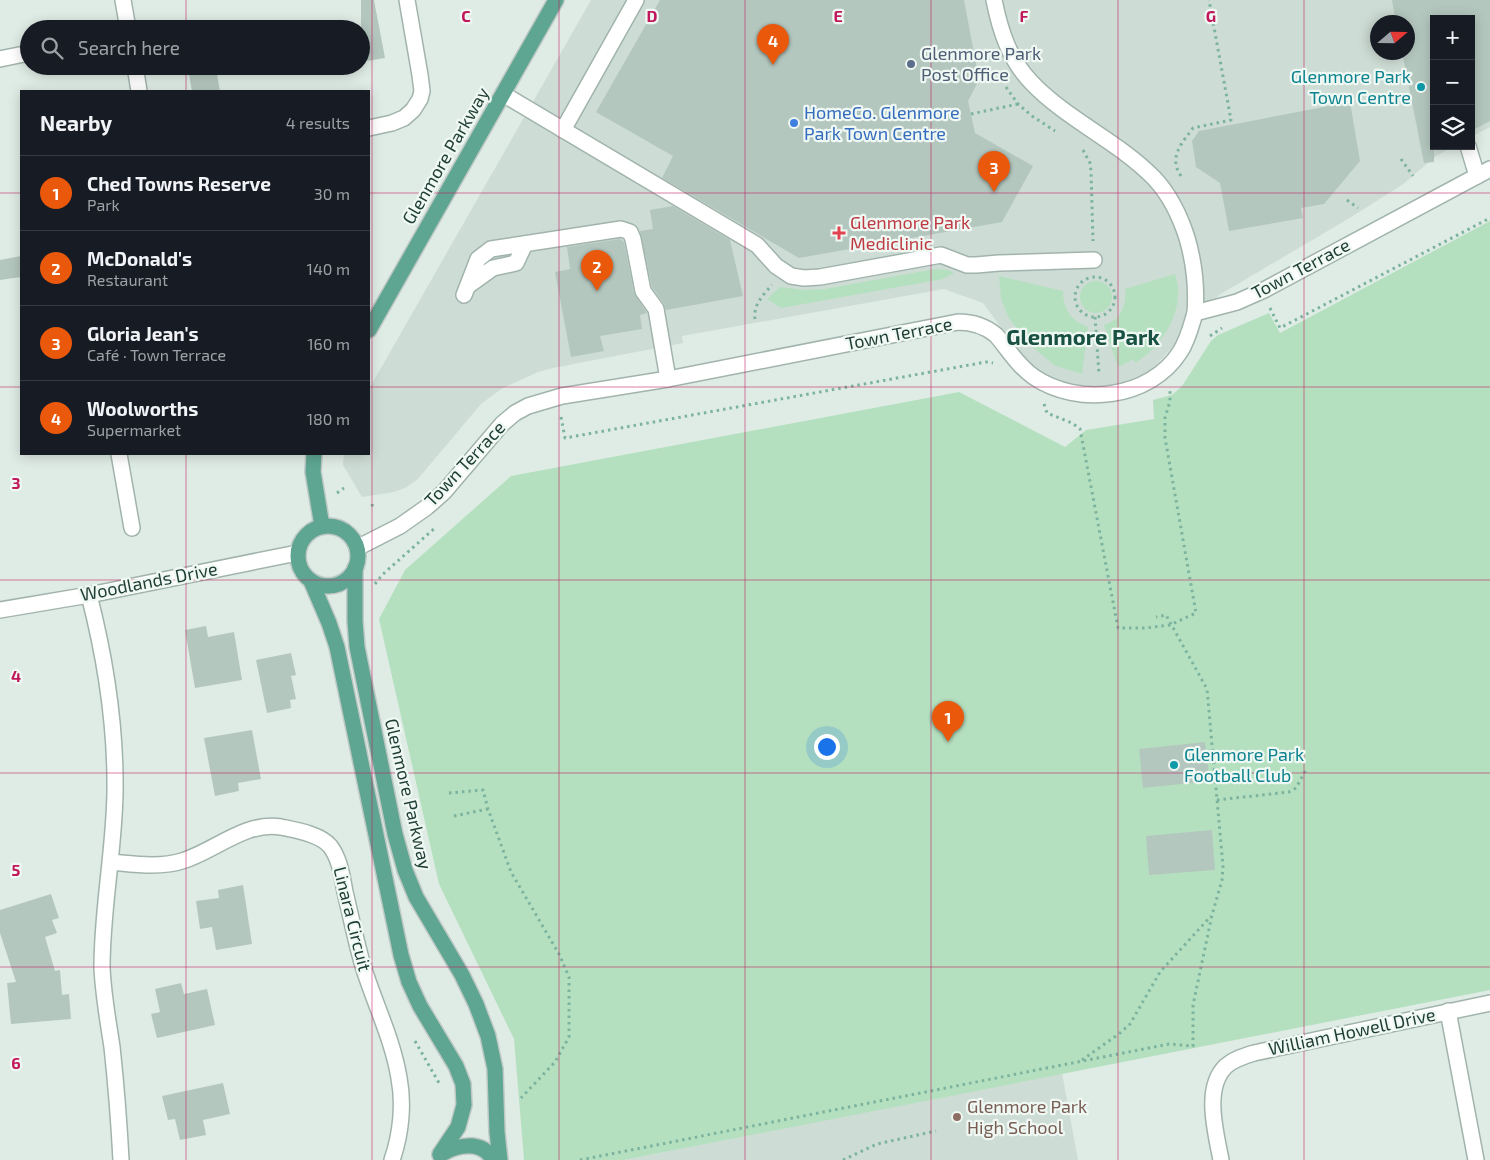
<!DOCTYPE html>
<html lang="en">
<head>
<meta charset="utf-8">
<style>
	body { margin:0; font-family:"Exo 2",sans-serif; background:#20242c; color:#f1f3f6 }
	.controls { position:absolute; right:15px; top:15px; display:grid; overflow:hidden; border-radius:0px; box-shadow:0 2px 12px #0003 }
	.controls button { width:45px; height:45px; display:grid; place-items:center; padding:0; border:0; border-bottom:1px solid #363941; background:#171b24; color:#f1f3f6; font:25px sans-serif }
	.compass { position:absolute; left:1370px; top:15px; width:45px; height:45px; border-radius:50%; background:#171b24; box-shadow:0 2px 12px #0003; rotate:70deg }
	.you { position:absolute; left:826px; top:746px; width:18px; height:18px; margin:-12px; border:4px solid #fff; border-radius:50%; background:#1a73e8; box-shadow:0 0 0 8px #1a73e833 }
	.badge { display:grid; place-items:center; width:32px; height:32px; border-radius:50%; background:#ea580c; color:#fff; font-size:16px; font-weight:700 }
	.pin { position:absolute; translate:-50% -41px; filter:drop-shadow(0 1px 2px #0008) }
	.pin::after { content:''; position:absolute; top:26px; width:18px; height:15px; background:inherit; clip-path:polygon(0 0,100% 0,50% 100%) }
	.list { margin:0; padding:0; list-style:none }
	h2 { display:flex; justify-content:space-between; align-items:center; height:65px; margin:0; padding:0 20px; font-size:21px }
	h2 small { font-size:16px; font-weight:400; color:#9ea1a6 }
	.list li { display:grid; grid-template-columns:32px 1fr auto; gap:15px; align-items:center; box-sizing:border-box; height:75px; padding:0 20px; border-top:1px solid #363941 }
	.list b { display:block; font-size:19px; white-space:nowrap }
	.list p { margin:0; font-size:16px; white-space:nowrap; color:#9ea1a6 }
	.list em { font-size:16px; font-style:normal; color:#9ea1a6 }
	.icon { flex:none; width:28px; height:28px; fill:none; stroke:currentColor; stroke-width:2; stroke-linecap:round; stroke-linejoin:round }
	.map { position:relative; flex:none; width:1490px; height:1160px; overflow:hidden }
	.search { position:absolute; background:#171b24; box-shadow:0 2px 12px #0003; left:20px; top:20px; width:350px; height:55px; display:flex; align-items:center; gap:12px; box-sizing:border-box; padding:0 18px; border-radius:28px; color:#9ea1a6; font-size:19px }
	.panel { position:absolute; background:#171b24; box-shadow:0 2px 12px #0003; left:20px; top:90px; width:350px; height:365px; border-radius:0px }
	.map>svg:first-child { display:block }
	.built { fill:#cddcd4; fill-rule:evenodd }
	.green { fill:#b5e0bf }
	.building { fill:#b4c7be }
	.lines { fill:none; stroke-linecap:round; stroke-linejoin:round }
	.minor-casing { stroke:#a1b4ac; stroke-width:18 }
	.major-casing { stroke:#c0c9c6; stroke-width:18 }
	.path { stroke:#7cb39f; stroke-width:3; stroke-dasharray:2.5 4; stroke-linecap:butt }
	.minor { stroke:#fff; stroke-width:15 }
	.major { stroke:#5ea691; stroke-width:15 }
	.grid { fill:none; stroke:#c2185b; stroke-width:1; stroke-opacity:0.55 }
	.service-dot { fill:#5c6f8a; stroke:#eff8f3; stroke-width:2 }
	.culture-dot { fill:#0f9aa8; stroke:#eff8f3; stroke-width:2 }
	.shop-dot { fill:#3f7fe0; stroke:#eff8f3; stroke-width:2 }
	.health-dot { fill:#e0444e; stroke:#eff8f3; stroke-width:2 }
	.education-dot { fill:#8d6e63; stroke:#eff8f3; stroke-width:2 }
	.labels { text-anchor:middle; stroke-width:4.5; stroke-linejoin:round; paint-order:stroke }
	.service-label { font-size:18px; fill:#4e5e75; stroke:#eff8f3; text-anchor:start }
	.culture-label { font-size:18px; fill:#0d838f; stroke:#eff8f3; text-anchor:end }
	.shop-label { font-size:18px; fill:#366cbe; stroke:#eff8f3; text-anchor:start }
	.street-label { font-size:18px; fill:#1e3d34; stroke:#eff8f3 }
	.health-label { font-size:18px; fill:#be3a42; stroke:#eff8f3; text-anchor:start }
	.education-label { font-size:18px; fill:#785e54; stroke:#eff8f3; text-anchor:start }
	.district-label { font-size:22px; font-weight:bold; fill:#185141; stroke:#eff8f3 }
	.grid-label { font-size:16px; text-anchor:middle; font-weight:bold; fill:#c2185b; stroke:#eff8f3; stroke-width:4.5; stroke-linejoin:round; paint-order:stroke }
</style>
</head>
<body>
<div class="map">
<svg width="1490" height="1160" viewBox="0 0 1490 1160">
	<rect width="100%" height="100%" fill="#dfece5"/>
	<g class="built">
		<path d="M591,0H1490V127L1471,137V19H1434V146H1454L1436,156L1402,185L1348,219L1219,295L1150,372L1114,386L1081,385L1053,379L1026,361L983,303L944,289L682,336L683,343L553,368L538,372L501,389L481,404L417,480L405,488L394,492L362,497L343,465L344,454H369V389ZM1378,22H1408V52H1378Z"/>
		<polygon points="1062,1073 1078,1160 624,1160"/>
	</g>
	<g class="green">
		<polygon points="1490,221 1490,990 624,1160 524,1160 514,1039 439,884 379,619 405,570 511,476 959,392 1065,447 1086,430 1154,419 1153,400 1172,395 1182,386 1211,341 1218,335 1269,313 1280,333"/>
		<polygon points="935,269 948,270 954,273 943,279 781,308 767,299 780,287 803,290 825,289"/>
		<path d="M1175,274C1187,308 1163,346 1135,363L1134,359L1118,367L1104,325C1120,321 1127,305 1125,289Z"/>
		<path d="M999,276L1063,291C1063,309 1071,321 1088,327L1082,374L1056,366L1028,344L1009,318L1005,309L1001,298Z"/>
		<circle cx="1096" cy="297" r="16"/>
	</g>
	<g class="building">
		<polygon points="361,0 374,0 385,58 361,62"/>
		<polygon points="660,0 964,0 979,80 968,101 975,133 1033,166 1002,222 799,258 662,178 673,156 596,112"/>
		<polygon points="1392,0 1490,0 1490,121 1471,131 1471,19 1434,19 1434,162 1424,163 1402,52 1408,52 1408,22 1396,22"/>
		<polygon points="216,69 220,91 192,91 189,74"/>
		<polygon points="1350,102 1360,161 1324,204 1301,208 1303,218 1229,231 1220,183 1196,167 1192,141 1199,131"/>
		<polygon points="673,206 730,240 743,296 666,310 664,304 652,287 640,231 653,229 650,210"/>
		<polygon points="620,239 624,242 634,293 647,313 640,315 642,329 600,336 604,351 571,357 555,272 570,269 567,247"/>
		<polygon points="21,256 21,277 0,280 0,260"/>
		<polygon points="206,626 208,637 234,632 242,680 195,688 185,630"/>
		<polygon points="291,653 296,675 291,676 296,699 290,700 291,708 267,713 256,660"/>
		<polygon points="252,730 261,779 238,783 239,791 215,796 204,738"/>
		<polygon points="1205,742 1210,781 1143,788 1139,749"/>
		<polygon points="1212,830 1215,870 1149,875 1146,836"/>
		<polygon points="243,885 252,944 216,950 212,927 200,929 196,901 219,898 218,890"/>
		<polygon points="51,894 59,918 52,920 57,933 45,937 55,971 60,970 62,995 69,994 71,1019 11,1024 7,983 16,982 0,933 0,910"/>
		<polygon points="181,983 184,994 207,989 215,1025 157,1038 151,1014 160,1012 155,989"/>
		<polygon points="223,1083 230,1114 203,1120 206,1135 180,1140 175,1119 168,1120 162,1096"/>
	</g>
	<g class="lines">
		<defs>
			<g id="minor">
				<polyline points="123,0 128,29"/>
				<path d="M994,0C1000,30 1009,59 1031,82C1067,120 1118,141 1154,178C1170,195 1180,216 1187,238C1194,262 1197,287 1195,313"/>
				<polyline points="0,59 29,53"/>
				<polyline points="135,66 139,91"/>
				<polyline points="503,94 757,245 776,266 791,276 804,278 820,277 941,255 967,265 976,265 999,263 1094,260"/>
				<polyline points="369,128 392,123 404,118 413,110 420,99 422,91 420,75 407,0"/>
				<polyline points="563,130 636,0"/>
				<polyline points="1468,146 1477,176"/>
				<polyline points="468,286 493,268 516,263 525,244"/>
				<polyline points="464,295 478,259 491,249 621,229 630,232 633,239 643,291 656,309 668,379"/>
				<polyline points="119,454 132,528"/>
				<path d="M357,548L400,526L427,507L444,492L502,424L515,413L528,406L562,396L668,379L958,322C972,322 985,326 996,335C1008,349 1018,366 1034,377C1078,407 1150,399 1180,352C1188,340 1191,326 1195,313L1237,302L1264,290L1490,169"/>
				<path d="M89,595C106,661 116,724 115,793C114,852 102,909 102,967C103,994 108,1020 112,1047C116,1084 119,1122 121,1160"/>
				<polyline points="0,610 89,595 297,553"/>
				<path d="M111,862C134,864 159,868 182,861C215,851 245,821 281,827C295,830 320,834 330,846C340,859 342,876 345,892C351,917 356,942 363,966C374,1002 393,1040 399,1078C404,1104 401,1134 392,1160"/>
				<polyline points="1448,1011 1476,1160"/>
				<path d="M1221,1160C1216,1133 1203,1088 1226,1066C1234,1059 1244,1056 1254,1053L1490,1003"/>
			</g>
			<g id="major">
				<polyline points="369,330 556,0"/>
				<polyline points="314,454 313,472 322,526"/>
				<circle cx="328" cy="556" r="30"/>
				<polyline points="355,568 355,621 357,647 395,834 405,870 416,897 462,975 476,1004 488,1036 495,1069 497,1132 500,1160"/>
				<polyline points="311,581 329,623 337,647 401,955 409,982 420,1006 456,1066 463,1084 464,1105 458,1127 440,1154"/>
				<path d="M440,1155C456,1145 482,1139 493,1160"/>
			</g>
		</defs>
		<use href="#minor" class="minor-casing"/>
		<use href="#major" class="major-casing"/>
		<g class="path">
			<polyline points="1006,87 1018,104 1032,116 1055,131"/>
			<polyline points="971,114 1018,104"/>
			<polyline points="1083,150 1090,163 1091,171 1093,241"/>
			<polyline points="1401,159 1413,176"/>
			<path d="M1181,176C1168,157 1182,143 1193,128L1231,120L1209,0"/>
			<polyline points="1347,200 1358,208"/>
			<circle cx="1095" cy="297" r="20"/>
			<polyline points="1270,308 1280,328 1490,218"/>
			<polyline points="1095,317 1099,374"/>
			<path d="M755,319C753,305 763,295 772,285"/>
			<polyline points="1210,336 1222,328"/>
			<polyline points="1044,404 1047,413 1072,423 1080,429 1118,628 1146,628 1170,625 1196,613 1165,438 1165,418 1170,401 1170,390"/>
			<polyline points="561,417 565,438 986,362 993,363"/>
			<polyline points="337,493 344,488"/>
			<polyline points="372,504 373,509"/>
			<polyline points="375,584 382,575 436,527"/>
			<polyline points="449,793 483,790 488,809 511,872 559,954 569,977 569,1037 555,1062 521,1098"/>
			<polyline points="1217,800 1289,792 1296,788 1307,768"/>
			<polyline points="454,816 488,809"/>
			<polyline points="415,1041 439,1083"/>
			<polyline points="1082,1060 1120,1033 1130,1024 1160,972 1211,916"/>
			<polyline points="580,1160 1169,1044 1193,1046 1193,1005 1212,915 1222,880 1223,866 1207,689 1166,615 1156,617"/>
			<polyline points="843,1160 877,1144 936,1131"/>
		</g>
		<use href="#minor" class="minor"/>
		<use href="#major" class="major"/>
	</g>
	<path class="grid" d="M186,0V29M372,0V1160M559,0V1160M745,0V1160M931,0V1160M1118,0V1160M1304,0V1160M186,66V91M0,193H21M369,193H1490M0,387H21M369,387H1490M186,454V1160M0,580H1490M0,773H1490M0,967H1490"/>
	<circle class="service-dot" cx="911" cy="64" r="5"/>
	<g class="culture-dot">
		<circle cx="1421" cy="87" r="5"/>
		<circle cx="1174" cy="765" r="5"/>
	</g>
	<circle class="shop-dot" cx="794" cy="123" r="5"/>
	<path class="health-dot" d="M836.5 225.5h5v5h5v5h-5v5h-5v-5h-5v-5h5z"/>
	<circle class="education-dot" cx="957" cy="1117" r="5"/>
	<g class="labels">
		<g class="service-label">
			<text x="921" y="60">Glenmore Park<tspan x="921" dy="21">Post Office</tspan></text>
		</g>
		<g class="culture-label">
			<text x="1411" y="83">Glenmore Park<tspan x="1411" dy="21">Town Centre</tspan></text>
			<text x="1184" y="761" text-anchor="start">Glenmore Park<tspan x="1184" dy="21">Football Club</tspan></text>
		</g>
		<g class="shop-label">
			<text x="804" y="119">HomeCo. Glenmore<tspan x="804" dy="21">Park Town Centre</tspan></text>
		</g>
		<g class="street-label">
			<text transform="translate(446 156) rotate(-60)" y="6">Glenmore Parkway</text>
			<text transform="translate(1301 269) rotate(-28)" y="6">Town Terrace</text>
			<text transform="translate(899 334) rotate(-11)" y="6">Town Terrace</text>
			<text transform="translate(465 464) rotate(-47)" y="6">Town Terrace</text>
			<text transform="translate(149 582) rotate(-11)" y="6">Woodlands Drive</text>
			<text transform="translate(408 794) rotate(77)" y="6">Glenmore Parkway</text>
			<text transform="translate(352 919) rotate(76)" y="6">Linara Circuit</text>
			<text transform="translate(1352 1032) rotate(-12)" y="6">William Howell Drive</text>
		</g>
		<g class="health-label">
			<text x="850" y="229">Glenmore Park<tspan x="850" dy="21">Mediclinic</tspan></text>
		</g>
		<g class="education-label">
			<text x="967" y="1113">Glenmore Park<tspan x="967" dy="21">High School</tspan></text>
		</g>
		<g class="district-label">
			<text x="1083" y="345">Glenmore Park</text>
		</g>
	</g>
	<g class="grid-label">
		<text x="466" y="22">C</text>
		<text x="652" y="22">D</text>
		<text x="838" y="22">E</text>
		<text x="1024" y="22">F</text>
		<text x="1211" y="22">G</text>
		<text x="16" y="489">3</text>
		<text x="16" y="682">4</text>
		<text x="16" y="876">5</text>
		<text x="16" y="1069">6</text>
	</g>
</svg>
<div class="controls">
<button>+</button>
<button>−</button>
<button><svg class="icon" aria-label="layers" viewBox="0 0 24 24"><path d="M12 4l9 5-9 5-9-5zM3 14l9 5 9-5"/></svg></button>
</div>
<svg class="compass" viewBox="-18 -18 36 36"><path d="M0-13l5 13h-10z" fill="#e53935"/><path d="M0 13l5-13h-10z" fill="#9ea1a6"/></svg>
<div class="you"></div>
<div class="pin badge" style="left:948px;top:742px">1</div>
<div class="pin badge" style="left:597px;top:291px">2</div>
<div class="pin badge" style="left:994px;top:192px">3</div>
<div class="pin badge" style="left:773px;top:65px">4</div>
<div class="search"><svg class="icon" aria-label="search" viewBox="0 0 24 24"><circle cx="10" cy="10" r="6"/><path d="M15 15l6 6"/></svg>Search here</div>
<section class="panel">
<h2>Nearby<small>4 results</small></h2>
<ul class="list">
<li><span class="badge">1</span><div><b>Ched Towns Reserve</b><p>Park</p></div><em>30 m</em></li>
<li><span class="badge">2</span><div><b>McDonald's</b><p>Restaurant</p></div><em>140 m</em></li>
<li><span class="badge">3</span><div><b>Gloria Jean's</b><p>Café · Town Terrace</p></div><em>160 m</em></li>
<li><span class="badge">4</span><div><b>Woolworths</b><p>Supermarket</p></div><em>180 m</em></li>
</ul>
</section>
</div>
</body>
</html>
